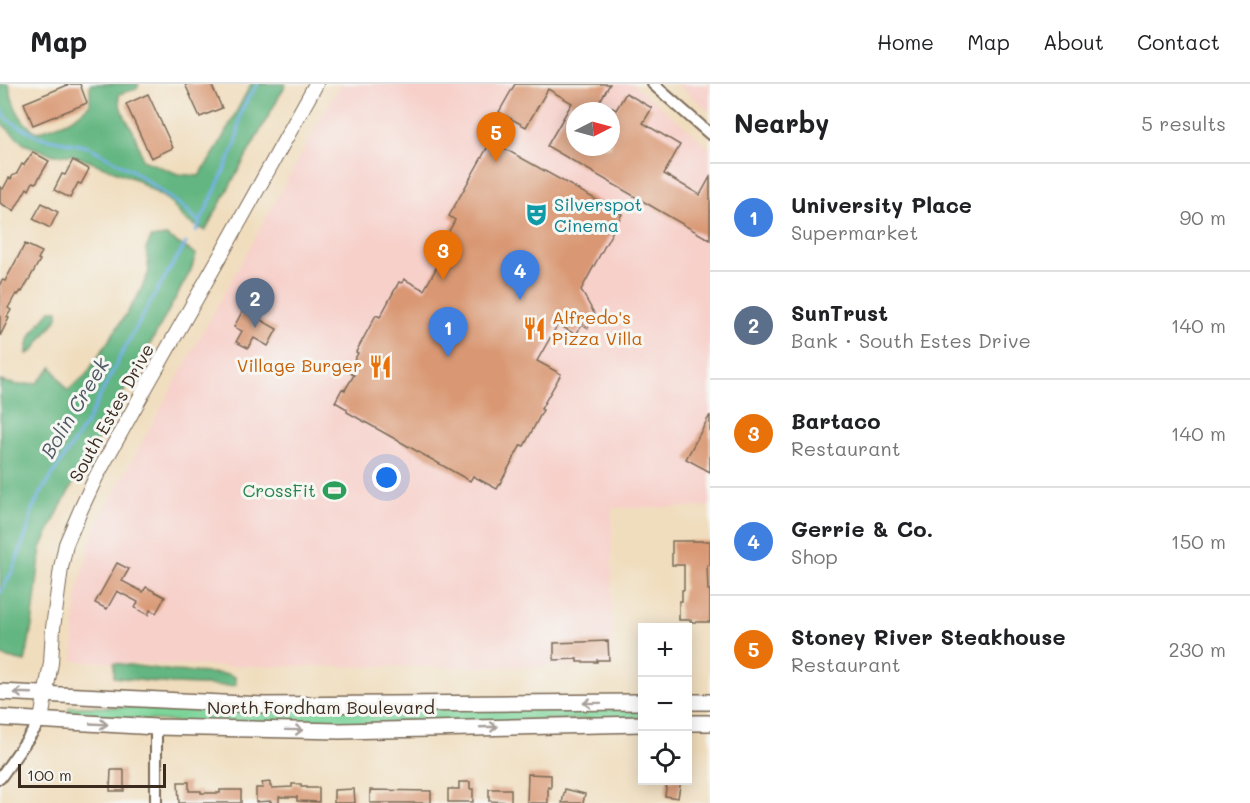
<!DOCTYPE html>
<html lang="en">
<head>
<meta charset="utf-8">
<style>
	body { margin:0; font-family:Mali,sans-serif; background:#f2f2f2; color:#202124 }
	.controls { position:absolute; right:18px; bottom:18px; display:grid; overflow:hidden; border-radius:0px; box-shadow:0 3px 15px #0003 }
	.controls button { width:54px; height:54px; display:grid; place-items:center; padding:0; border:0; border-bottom:2px solid #e0e0e0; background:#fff; color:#202124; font:30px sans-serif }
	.compass { position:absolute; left:566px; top:18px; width:54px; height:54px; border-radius:50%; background:#fff; box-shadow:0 3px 15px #0003; rotate:84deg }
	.scale { position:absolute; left:18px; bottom:15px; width:148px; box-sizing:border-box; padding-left:6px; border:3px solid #3b2a1e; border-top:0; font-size:16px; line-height:21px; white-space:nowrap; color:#3b2a1e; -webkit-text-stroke:4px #f6f6f2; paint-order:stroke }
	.you { position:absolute; left:387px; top:394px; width:21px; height:21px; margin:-15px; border:4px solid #fff; border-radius:50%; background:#1a73e8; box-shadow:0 0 0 9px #1a73e833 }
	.badge { display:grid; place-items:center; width:39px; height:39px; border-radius:50%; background:#b5179e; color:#fff; font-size:20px; font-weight:700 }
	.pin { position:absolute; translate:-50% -50px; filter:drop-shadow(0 2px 3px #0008) }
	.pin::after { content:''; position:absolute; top:32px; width:21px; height:18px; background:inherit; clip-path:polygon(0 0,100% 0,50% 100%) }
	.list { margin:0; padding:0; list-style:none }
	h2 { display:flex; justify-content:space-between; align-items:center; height:78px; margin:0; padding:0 24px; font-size:26px }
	h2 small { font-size:20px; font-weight:400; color:#757577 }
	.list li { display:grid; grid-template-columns:39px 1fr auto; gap:18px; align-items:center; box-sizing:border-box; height:108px; padding:0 24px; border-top:2px solid #e0e0e0 }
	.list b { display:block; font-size:22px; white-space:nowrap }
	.list p { margin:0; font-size:20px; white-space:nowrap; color:#757577 }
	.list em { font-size:20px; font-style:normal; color:#757577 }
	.icon { flex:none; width:33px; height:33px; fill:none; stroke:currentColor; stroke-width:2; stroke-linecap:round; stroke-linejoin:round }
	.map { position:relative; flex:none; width:710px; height:719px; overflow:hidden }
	header { display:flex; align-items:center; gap:36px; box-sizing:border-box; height:84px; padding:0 30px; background:#fff; border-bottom:2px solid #e0e0e0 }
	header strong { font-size:28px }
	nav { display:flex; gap:33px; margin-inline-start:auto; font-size:21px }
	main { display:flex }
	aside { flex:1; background:#fff }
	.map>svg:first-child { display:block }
	.built { fill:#f7d0ca; fill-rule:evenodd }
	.green { fill:#7bd499; stroke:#5b7f5c; stroke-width:1.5 }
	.forest { fill:#64b681; stroke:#507050; stroke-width:1.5 }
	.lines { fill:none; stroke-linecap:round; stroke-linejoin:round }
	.stream { stroke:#74b1e6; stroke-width:3 }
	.building { fill:#d99873; fill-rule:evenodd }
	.minor-casing { stroke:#7a6956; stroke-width:14 }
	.major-casing { stroke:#7a6956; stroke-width:16 }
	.highway-casing { stroke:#7a6956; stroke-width:18 }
	.minor { stroke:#fff; stroke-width:10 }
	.major { stroke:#fff; stroke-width:14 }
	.highway { stroke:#fff; stroke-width:15 }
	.oneway { stroke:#a79f9a }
	.labels { text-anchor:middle; stroke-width:6; stroke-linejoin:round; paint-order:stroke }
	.culture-label { font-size:18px; fill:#0d838f; stroke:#f6f6f2; text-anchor:start }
	.food-label { font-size:18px; fill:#c56008; stroke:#f6f6f2; text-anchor:start }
	.street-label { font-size:18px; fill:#3b2a1e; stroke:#f6f6f2 }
	.leisure-label { font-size:18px; fill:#27864d; stroke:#f6f6f2; text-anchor:end }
	.water-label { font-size:20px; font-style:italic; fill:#4f5964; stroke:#f6f6f2 }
</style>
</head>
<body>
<header>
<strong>Map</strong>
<nav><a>Home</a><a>Map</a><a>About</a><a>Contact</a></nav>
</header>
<main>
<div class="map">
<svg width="710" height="719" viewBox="0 0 710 719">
	<rect width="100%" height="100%" fill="#f6f6f2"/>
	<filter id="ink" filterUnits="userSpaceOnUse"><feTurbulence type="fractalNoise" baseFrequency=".0167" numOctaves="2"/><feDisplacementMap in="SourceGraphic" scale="12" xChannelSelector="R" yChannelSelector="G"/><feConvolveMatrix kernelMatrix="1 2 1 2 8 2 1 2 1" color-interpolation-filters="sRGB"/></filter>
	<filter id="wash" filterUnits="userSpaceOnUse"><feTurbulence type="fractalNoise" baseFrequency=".008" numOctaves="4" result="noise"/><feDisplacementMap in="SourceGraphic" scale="24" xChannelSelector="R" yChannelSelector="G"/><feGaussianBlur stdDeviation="1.35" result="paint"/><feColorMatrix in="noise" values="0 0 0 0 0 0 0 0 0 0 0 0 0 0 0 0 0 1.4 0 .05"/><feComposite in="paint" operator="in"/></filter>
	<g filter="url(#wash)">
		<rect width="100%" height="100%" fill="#f0ddbd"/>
		<g class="built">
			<path d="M340,0H632L680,38L710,65V423L612,424V583L214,582L73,577L76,521L79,501L91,457L100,434ZM575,27H611V63H575Z"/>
			<polygon points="677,0 710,0 710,28 701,20"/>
		</g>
		<polygon class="green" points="70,623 642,623 642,634 363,641 240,641 77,632 68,626"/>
		<g class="forest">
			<path d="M0,0H9C12,20 19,38 37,48C61,40 72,38 90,20V0H139L137,5L119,10C118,25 126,34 133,47C137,56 140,67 143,76L178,90L199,92L215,68L251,0H286L205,147L185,136L168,116L135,95L73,71H54L24,60L0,38Z"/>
			<polygon points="166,152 196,170 191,186 62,420 41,464 32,542 25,578 8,574 0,570 0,297 18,301 37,299 52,283 67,307 86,291 138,212 149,188 146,165 151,154"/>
			<path d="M51,226H58V233L33,267L27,270C26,254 40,238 51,226Z"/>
			<polygon points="114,579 174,587 228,590 235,593 236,601 228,602 172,600 114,593"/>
		</g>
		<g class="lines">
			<g class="stream">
				<polyline points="0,23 8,36 39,53 89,63 133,87 186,125 200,139"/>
				<polyline points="196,147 214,109 236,60 241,28 248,14 258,0"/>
				<polyline points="0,509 13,486 29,442 32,426 40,410 87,338 122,269 158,205 186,159"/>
			</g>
		</g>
		<g id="blocks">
			<g class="building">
				<polygon points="70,0 80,0 87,19 33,41 24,19"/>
				<polygon points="185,0 211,0 222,24 200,33"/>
				<path d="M515,0H610L600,17L616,26L626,9L652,24L643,39L680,61L664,90L700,111L710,93V156L547,62L572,19L548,5L526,43L499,28ZM575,27H611V63H575Z"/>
				<polygon points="148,10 173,64 151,74 126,20"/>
				<polygon points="491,57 622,130 581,206 595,231 588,244 582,240 576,251 558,240 537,277 561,290 541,325 543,326 524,362 521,361 497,405 473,392 470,397 347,328 347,325 335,318 342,305 345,306 354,291 348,288 358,269 356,268 376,231 380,233 399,198 402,199 404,195 424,206 453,154 447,151 455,136 449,132"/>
				<polygon points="33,68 49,77 36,99 33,98 29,106 27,104 14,127 0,119 0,103 3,105 9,94 11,95 13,91 15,91 17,89 22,80 24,81"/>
				<polygon points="73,76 89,85 81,100 78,99 70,114 54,106 62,90 65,91"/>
				<polygon points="42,119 58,128 50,144 33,135"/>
				<polygon points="25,160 42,168 38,175 40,176 22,208 21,207 18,211 16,210 8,224 11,226 7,233 9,234 0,252 0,200 2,196 5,197"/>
				<polygon points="243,226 277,245 268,262 254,254 248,264 236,258 242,247 234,243"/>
				<polygon points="710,331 710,388 686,375"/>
				<polygon points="672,457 710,457 710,481 707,481 708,506 710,506 710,538 691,538 691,536 679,536 679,517 682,517 682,506 684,506 684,481 672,481"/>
				<polygon points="117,479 129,485 122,497 143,508 146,503 165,513 156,529 150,526 148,531 135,524 138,518 117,507 107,525 95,519"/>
				<polygon points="608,557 609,576 597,576 597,578 577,578 577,575 554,576 554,559"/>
				<polygon points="111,686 124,686 124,707 110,707"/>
				<polygon points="528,690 551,691 551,704 548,703 548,719 527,719"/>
				<polygon points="667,696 681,696 678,714 665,712"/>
				<polygon points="178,698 189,698 189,707 201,707 201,709 220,709 220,706 241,706 241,719 179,719"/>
				<polygon points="270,698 270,702 272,702 272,704 292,703 292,700 301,700 301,703 307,703 307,704 319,704 319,718 297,717 297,713 279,713 279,719 271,719 271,717 256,718 256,704 263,704 262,699"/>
				<polygon points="459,698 470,698 470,705 473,705 473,718 448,718 448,705 459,705"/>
				<polygon points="354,705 355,719 334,719 334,706"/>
				<polygon points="489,705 511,705 511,718 489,717"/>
				<polygon points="565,705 585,710 583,719 562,719"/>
				<polygon points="370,706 431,707 431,719 370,719"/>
			</g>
		</g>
	</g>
	<g filter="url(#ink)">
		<use href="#blocks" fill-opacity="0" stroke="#7a6956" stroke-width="1.5"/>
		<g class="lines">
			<defs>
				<g id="minor">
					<polyline points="653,0 710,50"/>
					<polyline points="156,643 156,719"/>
					<polyline points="0,694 41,636"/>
				</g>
				<polyline id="major" points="41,636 51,579 53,544 61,484 66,460 81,425 96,393 147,301 222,169 316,0"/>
				<g id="highway">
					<polyline points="0,608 264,621 642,618"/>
					<polyline points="688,618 710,618"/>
					<polyline points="0,634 156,643 340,647 642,640"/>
					<polyline points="688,639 710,639"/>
				</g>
			</defs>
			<use href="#minor" class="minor-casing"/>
			<use href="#major" class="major-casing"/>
			<use href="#highway" class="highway-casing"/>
			<use href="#minor" class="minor"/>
			<use href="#major" class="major"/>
			<use href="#highway" class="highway"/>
		</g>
		<defs><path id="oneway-shaft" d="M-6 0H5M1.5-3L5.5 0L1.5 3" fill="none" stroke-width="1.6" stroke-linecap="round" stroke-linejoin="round" transform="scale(1.5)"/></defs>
		<g class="oneway">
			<use href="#oneway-shaft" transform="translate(23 609) rotate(-178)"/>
			<use href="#oneway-shaft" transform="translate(592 619) rotate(179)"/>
			<use href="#oneway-shaft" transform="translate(99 640) rotate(3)"/>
			<use href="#oneway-shaft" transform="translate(489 643) rotate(-2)"/>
			<use href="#oneway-shaft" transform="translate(294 646) rotate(1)"/>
		</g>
	</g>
	<defs>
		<symbol id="theatre-bare" viewBox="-9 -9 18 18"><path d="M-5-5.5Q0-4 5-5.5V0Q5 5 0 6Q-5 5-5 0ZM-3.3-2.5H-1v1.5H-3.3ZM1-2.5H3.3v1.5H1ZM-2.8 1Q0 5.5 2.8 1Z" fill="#0f9aa8" stroke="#f6f6f2" stroke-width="2.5" paint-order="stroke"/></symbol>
		<symbol id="restaurant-bare" viewBox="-9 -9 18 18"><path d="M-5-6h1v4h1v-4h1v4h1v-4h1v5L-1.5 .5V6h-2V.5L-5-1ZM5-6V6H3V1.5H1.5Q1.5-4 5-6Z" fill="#e8710a" stroke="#f6f6f2" stroke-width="2.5" paint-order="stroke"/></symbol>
		<symbol id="stadium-bare" viewBox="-9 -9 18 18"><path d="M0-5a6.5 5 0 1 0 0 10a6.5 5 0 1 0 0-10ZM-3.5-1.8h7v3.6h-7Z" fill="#2e9e5b" stroke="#f6f6f2" stroke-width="2.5" paint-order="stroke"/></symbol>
	</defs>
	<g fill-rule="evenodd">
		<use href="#theatre-bare" x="520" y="114" width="33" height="33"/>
		<use href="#restaurant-bare" x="518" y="228" width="33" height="33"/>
		<use href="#restaurant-bare" x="364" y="266" width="33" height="33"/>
		<use href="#stadium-bare" x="318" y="390" width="33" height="33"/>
	</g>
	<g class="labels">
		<g class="culture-label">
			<text x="554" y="127">Silverspot<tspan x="554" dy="21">Cinema</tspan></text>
		</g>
		<g class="food-label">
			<text x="552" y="240">Alfredo's<tspan x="552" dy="21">Pizza Villa</tspan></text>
			<text x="362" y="288" text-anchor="end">Village Burger</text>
		</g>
		<g class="street-label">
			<text transform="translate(112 329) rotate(-61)" y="6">South Estes Drive</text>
			<text x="321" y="630">North Fordham Boulevard</text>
		</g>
		<g class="leisure-label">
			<text x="316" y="413">CrossFit</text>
		</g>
		<g class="water-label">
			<text transform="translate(75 324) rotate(-59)" y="7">Bolin Creek</text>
		</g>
	</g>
</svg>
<div class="controls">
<button>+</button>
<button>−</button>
<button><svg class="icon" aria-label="locate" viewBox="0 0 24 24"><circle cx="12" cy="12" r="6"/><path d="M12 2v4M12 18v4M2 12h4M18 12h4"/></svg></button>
</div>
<svg class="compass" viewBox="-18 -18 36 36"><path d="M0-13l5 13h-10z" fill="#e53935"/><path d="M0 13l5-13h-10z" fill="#757577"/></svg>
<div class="scale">100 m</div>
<div class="you"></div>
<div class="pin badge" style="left:448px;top:273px;background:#3f7fe0">1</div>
<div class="pin badge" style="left:255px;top:244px;background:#5c6f8a">2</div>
<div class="pin badge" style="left:443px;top:196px;background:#e8710a">3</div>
<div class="pin badge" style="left:520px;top:216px;background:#3f7fe0">4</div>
<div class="pin badge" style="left:496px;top:78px;background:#e8710a">5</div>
</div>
<aside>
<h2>Nearby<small>5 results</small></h2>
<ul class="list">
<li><span class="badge" style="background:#3f7fe0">1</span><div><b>University Place</b><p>Supermarket</p></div><em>90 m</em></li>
<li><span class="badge" style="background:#5c6f8a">2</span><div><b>SunTrust</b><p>Bank · South Estes Drive</p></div><em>140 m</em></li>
<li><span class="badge" style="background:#e8710a">3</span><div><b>Bartaco</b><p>Restaurant</p></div><em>140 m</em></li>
<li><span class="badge" style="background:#3f7fe0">4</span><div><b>Gerrie &amp; Co.</b><p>Shop</p></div><em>150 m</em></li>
<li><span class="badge" style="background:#e8710a">5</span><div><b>Stoney River Steakhouse</b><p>Restaurant</p></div><em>230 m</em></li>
</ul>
</aside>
</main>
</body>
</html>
